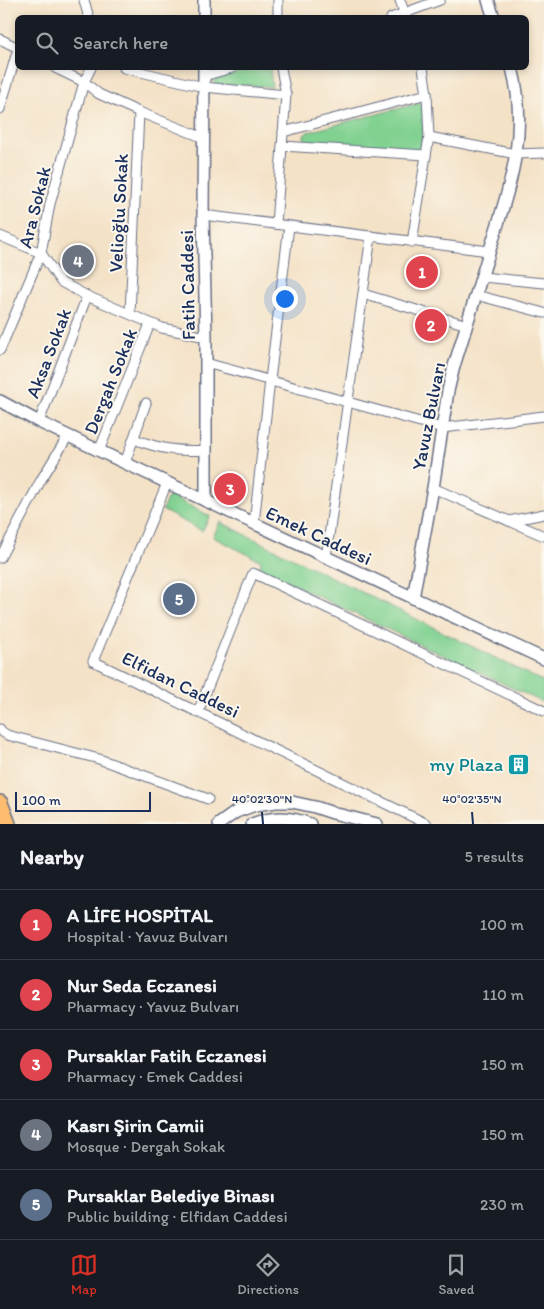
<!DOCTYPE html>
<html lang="en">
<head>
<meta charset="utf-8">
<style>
	body { margin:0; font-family:Itim,sans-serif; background:#20242c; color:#f1f3f6 }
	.scale { position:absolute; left:15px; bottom:12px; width:136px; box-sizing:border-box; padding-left:5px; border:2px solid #1b2f5e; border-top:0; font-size:14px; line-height:18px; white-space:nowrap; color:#1b2f5e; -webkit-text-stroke:4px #fbf7ec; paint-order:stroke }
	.you { position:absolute; left:284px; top:298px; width:18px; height:18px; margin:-12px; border:4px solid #fff; border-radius:50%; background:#1a73e8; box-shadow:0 0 0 8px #1a73e833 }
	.badge { display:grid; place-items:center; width:32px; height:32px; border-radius:50%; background:#d93025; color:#fff; font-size:16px; font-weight:700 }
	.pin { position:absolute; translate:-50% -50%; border:2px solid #fff; box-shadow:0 1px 5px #0006 }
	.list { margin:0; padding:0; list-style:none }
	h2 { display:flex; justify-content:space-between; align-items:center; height:65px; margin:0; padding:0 20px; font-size:21px }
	h2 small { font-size:16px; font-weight:400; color:#9ea1a6 }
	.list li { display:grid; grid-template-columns:32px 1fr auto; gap:15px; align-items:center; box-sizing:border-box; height:70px; padding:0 20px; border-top:1px solid #363941 }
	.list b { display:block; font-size:19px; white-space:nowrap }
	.list p { margin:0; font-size:16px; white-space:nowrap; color:#9ea1a6 }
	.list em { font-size:16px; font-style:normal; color:#9ea1a6 }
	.icon { flex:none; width:28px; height:28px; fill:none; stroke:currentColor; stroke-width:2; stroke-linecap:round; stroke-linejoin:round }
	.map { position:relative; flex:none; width:544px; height:824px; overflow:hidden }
	.search { position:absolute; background:#171b24; box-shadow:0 2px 8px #0003; left:15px; right:15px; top:15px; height:55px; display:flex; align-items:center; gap:12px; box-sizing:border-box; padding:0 18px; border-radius:8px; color:#9ea1a6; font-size:19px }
	.sheet { height:415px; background:#171b24 }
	nav { display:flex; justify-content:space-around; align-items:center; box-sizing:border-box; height:70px; border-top:1px solid #363941; background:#171b24; font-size:14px; color:#9ea1a6 }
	nav a { display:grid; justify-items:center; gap:2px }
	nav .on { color:#d93025 }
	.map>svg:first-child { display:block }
	.green { fill:#81d191; stroke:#4e8078 }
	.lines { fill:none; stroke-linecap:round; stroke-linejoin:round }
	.minor-casing { stroke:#676e83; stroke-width:11 }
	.tertiary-casing { stroke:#676e83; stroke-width:14 }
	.trunk-casing { stroke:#676e83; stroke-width:18 }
	.minor { stroke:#fff; stroke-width:9 }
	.tertiary { stroke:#fff; stroke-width:11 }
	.trunk { stroke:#fcbd6f; stroke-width:15 }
	.ticks { fill:none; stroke:#1b2f5e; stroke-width:2 }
	.labels { text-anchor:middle; stroke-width:4; stroke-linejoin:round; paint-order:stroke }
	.street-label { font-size:19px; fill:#1b2f5e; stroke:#fbf7ec }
	.culture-label { font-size:19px; fill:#0d838f; stroke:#fbf7ec; text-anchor:end }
	.ticks-label { font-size:12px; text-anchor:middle; fill:#1b2f5e; stroke:#fbf7ec; stroke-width:4; stroke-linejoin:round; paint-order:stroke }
</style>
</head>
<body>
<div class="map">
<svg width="544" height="824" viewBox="0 0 544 824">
	<rect width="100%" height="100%" fill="#fbf7ec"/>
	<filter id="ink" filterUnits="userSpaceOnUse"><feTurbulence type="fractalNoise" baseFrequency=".02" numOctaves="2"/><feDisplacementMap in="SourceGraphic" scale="10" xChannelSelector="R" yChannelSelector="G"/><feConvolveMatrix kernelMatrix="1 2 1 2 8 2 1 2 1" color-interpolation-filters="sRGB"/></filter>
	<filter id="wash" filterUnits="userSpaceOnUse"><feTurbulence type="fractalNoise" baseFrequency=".0096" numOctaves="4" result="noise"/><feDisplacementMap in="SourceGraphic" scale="20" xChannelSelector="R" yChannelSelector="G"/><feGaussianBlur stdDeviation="1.12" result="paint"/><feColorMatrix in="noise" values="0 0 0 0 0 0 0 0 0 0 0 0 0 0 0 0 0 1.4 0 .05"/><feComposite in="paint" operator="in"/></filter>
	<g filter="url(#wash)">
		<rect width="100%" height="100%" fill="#f4e2c7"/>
		<g class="green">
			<polygon points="259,68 270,68 272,87 215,84 213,82 218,76"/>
			<polygon points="420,103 425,107 421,151 306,141 304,137 304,134 308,132"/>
			<polygon points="169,495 210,516 202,531 162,510"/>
			<polygon points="220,522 544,682 544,703 260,569 261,561 213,537"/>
		</g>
	</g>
	<g filter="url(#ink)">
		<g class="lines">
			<defs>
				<g id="minor">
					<polyline points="84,0 89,18"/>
					<polyline points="400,0 406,18"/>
					<polyline points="278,18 278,0"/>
					<polyline points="391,18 440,0"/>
					<polyline points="0,39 18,48"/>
					<polyline points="55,68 84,82 99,94 139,112 204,138"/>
					<polyline points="124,68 204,87 286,95"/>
					<polyline points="204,76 232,68"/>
					<polyline points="0,109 18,49"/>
					<polyline points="283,132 427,94"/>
					<polyline points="429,137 516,154 544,153"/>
					<polyline points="282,146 426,155"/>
					<polyline points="203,215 489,251"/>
					<polyline points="276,224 286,95 281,68"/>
					<polyline points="0,236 41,253 61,282 87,296 162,328 206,337"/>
					<polyline points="412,242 429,137 427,94 423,68"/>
					<polyline points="482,277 544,283"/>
					<polyline points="363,294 467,325"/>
					<polyline points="476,295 544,313"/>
					<polyline points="130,314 139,112"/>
					<polyline points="0,350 41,253 50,204 84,82 91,68"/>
					<polyline points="206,363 442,428 544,416"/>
					<polyline points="39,422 87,296"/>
					<path d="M134,439C160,449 178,452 206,450"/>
					<polyline points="99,451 150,324"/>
					<polyline points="125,463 146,403"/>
					<polyline points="167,483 93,661 427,824"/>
					<polyline points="433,488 544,536"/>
					<polyline points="509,521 544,514"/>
					<polyline points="254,523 270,380 289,226"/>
					<polyline points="326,557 371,236"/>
					<polyline points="0,558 41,480 68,436"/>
					<polyline points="198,712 253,573 544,711"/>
					<polyline points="0,729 1,731 7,735 99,759 208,799"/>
				</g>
				<g id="tertiary">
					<polyline points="488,0 494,18"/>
					<polyline points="204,18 204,0"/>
					<polyline points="204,68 203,215 206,337 206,501"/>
					<polyline points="0,401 39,422 125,463 544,659"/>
					<path d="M413,598L433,488L448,391L454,366C466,328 477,290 489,253C508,190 530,134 512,68"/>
					<polyline points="219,824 236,812 255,805 276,802 292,802 315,807 333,813 377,824"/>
					<path d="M252,824C274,816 288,816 310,824"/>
				</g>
				<polyline id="trunk" points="0,803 8,824"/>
			</defs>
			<use href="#minor" class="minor-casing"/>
			<use href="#tertiary" class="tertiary-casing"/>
			<use href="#trunk" class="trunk-casing"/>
			<use href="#minor" class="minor"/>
			<use href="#tertiary" class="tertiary"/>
			<use href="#trunk" class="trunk"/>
		</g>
	</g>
	<path class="ticks" d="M262,812L263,824M472,812L473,824"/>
	<defs>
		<symbol id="building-square" viewBox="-11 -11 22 22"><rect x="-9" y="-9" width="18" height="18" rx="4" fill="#0f9aa8" stroke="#fbf7ec"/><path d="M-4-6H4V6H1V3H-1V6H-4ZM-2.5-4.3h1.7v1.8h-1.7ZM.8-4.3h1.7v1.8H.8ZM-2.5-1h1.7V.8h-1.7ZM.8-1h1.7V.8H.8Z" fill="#fff"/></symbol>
	</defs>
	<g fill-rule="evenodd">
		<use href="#building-square" x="506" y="752" width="25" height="25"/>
	</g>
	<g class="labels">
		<g class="street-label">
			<text transform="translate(34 207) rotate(-76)" y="7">Ara Sokak</text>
			<text transform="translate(118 213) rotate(-87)" y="7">Velioğlu Sokak</text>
			<text transform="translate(187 285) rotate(-91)" y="7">Fatih Caddesi</text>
			<text transform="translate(48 353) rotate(-69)" y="7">Aksa Sokak</text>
			<text transform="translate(110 381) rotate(-68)" y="7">Dergah Sokak</text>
			<text transform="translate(428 416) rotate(-79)" y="7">Yavuz Bulvarı</text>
			<text transform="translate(319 535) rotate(25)" y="7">Emek Caddesi</text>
			<text transform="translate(181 684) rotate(26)" y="7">Elfidan Caddesi</text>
		</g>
		<g class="culture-label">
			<text x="503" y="771">my Plaza</text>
		</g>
	</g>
	<g class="ticks-label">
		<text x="262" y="803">40°02'30"N</text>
		<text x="472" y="803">40°02'35"N</text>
	</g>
</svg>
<div class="scale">100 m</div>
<div class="you"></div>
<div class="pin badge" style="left:422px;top:272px;background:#e0444e">1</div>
<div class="pin badge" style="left:431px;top:325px;background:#e0444e">2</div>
<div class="pin badge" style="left:230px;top:489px;background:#e0444e">3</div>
<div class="pin badge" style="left:78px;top:261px;background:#6b7280">4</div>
<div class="pin badge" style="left:179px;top:599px;background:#5c6f8a">5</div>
<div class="search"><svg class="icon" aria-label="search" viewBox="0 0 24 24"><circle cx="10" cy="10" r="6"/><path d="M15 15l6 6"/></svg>Search here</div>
</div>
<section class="sheet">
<h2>Nearby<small>5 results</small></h2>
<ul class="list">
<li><span class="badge" style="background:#e0444e">1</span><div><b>A LİFE HOSPİTAL</b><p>Hospital · Yavuz Bulvarı</p></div><em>100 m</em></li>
<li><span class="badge" style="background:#e0444e">2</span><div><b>Nur Seda Eczanesi</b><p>Pharmacy · Yavuz Bulvarı</p></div><em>110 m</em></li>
<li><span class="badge" style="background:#e0444e">3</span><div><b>Pursaklar Fatih Eczanesi</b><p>Pharmacy · Emek Caddesi</p></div><em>150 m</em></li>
<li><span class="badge" style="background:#6b7280">4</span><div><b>Kasrı Şirin Camii</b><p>Mosque · Dergah Sokak</p></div><em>150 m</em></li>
<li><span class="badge" style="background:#5c6f8a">5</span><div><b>Pursaklar Belediye Binası</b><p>Public building · Elfidan Caddesi</p></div><em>230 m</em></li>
</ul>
</section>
<nav>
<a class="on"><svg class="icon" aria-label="map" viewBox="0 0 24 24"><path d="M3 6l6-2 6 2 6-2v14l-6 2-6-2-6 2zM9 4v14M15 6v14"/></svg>Map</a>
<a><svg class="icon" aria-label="directions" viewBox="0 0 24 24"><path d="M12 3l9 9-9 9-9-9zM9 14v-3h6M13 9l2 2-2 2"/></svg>Directions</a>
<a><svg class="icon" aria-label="saved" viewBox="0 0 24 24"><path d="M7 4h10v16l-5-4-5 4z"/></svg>Saved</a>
</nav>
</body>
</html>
